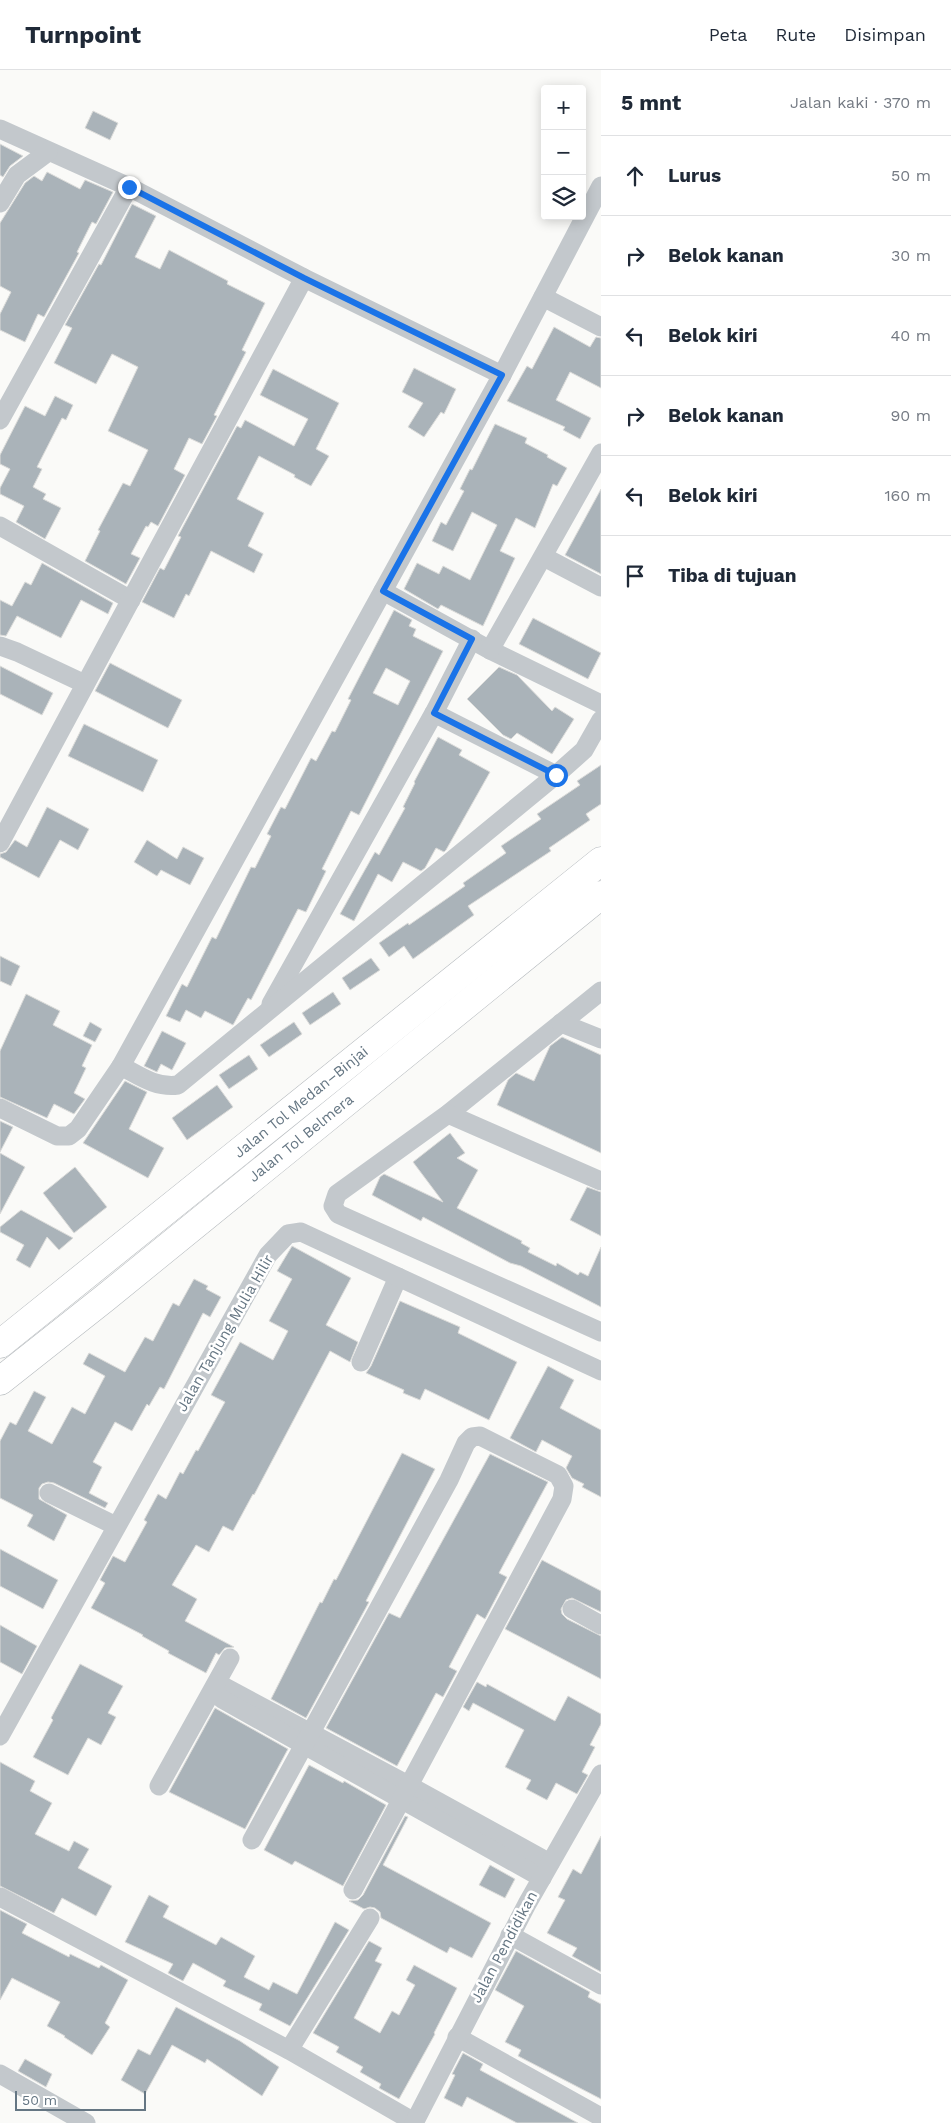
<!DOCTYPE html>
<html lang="id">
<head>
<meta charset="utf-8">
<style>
	body { margin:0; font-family:"Work Sans",sans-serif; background:#f6f6f7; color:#1f2937 }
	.controls { position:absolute; right:15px; top:15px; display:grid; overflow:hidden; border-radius:5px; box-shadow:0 2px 12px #0003 }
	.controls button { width:45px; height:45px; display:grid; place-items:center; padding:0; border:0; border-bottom:1px solid #e0e1e3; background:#fff; color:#1f2937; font:25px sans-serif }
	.scale { position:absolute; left:15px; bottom:12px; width:131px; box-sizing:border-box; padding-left:5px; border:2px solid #657683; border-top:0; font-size:14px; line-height:18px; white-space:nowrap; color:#657683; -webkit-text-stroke:4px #fff; paint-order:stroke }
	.stop { position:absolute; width:15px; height:15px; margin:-11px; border:4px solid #1a73e8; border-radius:50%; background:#fff }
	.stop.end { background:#1a73e8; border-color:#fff; box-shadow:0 1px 5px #0008 }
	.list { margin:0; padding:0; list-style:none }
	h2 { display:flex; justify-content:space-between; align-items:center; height:65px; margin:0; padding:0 20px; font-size:21px }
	h2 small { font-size:16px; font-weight:400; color:#747a83 }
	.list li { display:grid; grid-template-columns:32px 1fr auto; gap:15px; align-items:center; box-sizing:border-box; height:80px; padding:0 20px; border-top:1px solid #e0e1e3 }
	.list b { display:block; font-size:19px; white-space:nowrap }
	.list em { font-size:16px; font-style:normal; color:#747a83 }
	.icon { flex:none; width:28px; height:28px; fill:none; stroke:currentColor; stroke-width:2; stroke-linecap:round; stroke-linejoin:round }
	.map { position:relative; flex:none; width:601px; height:2053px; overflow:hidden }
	header { display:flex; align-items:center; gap:30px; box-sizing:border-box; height:70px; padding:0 25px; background:#fff; border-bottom:1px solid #e0e1e3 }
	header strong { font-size:24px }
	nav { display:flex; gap:28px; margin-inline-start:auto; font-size:18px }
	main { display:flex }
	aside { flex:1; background:#fff }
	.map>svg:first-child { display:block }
	.building { fill:#aab3b9; stroke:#dcdcda; fill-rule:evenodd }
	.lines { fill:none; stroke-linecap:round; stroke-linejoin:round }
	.motorway-casing { stroke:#b4b9bd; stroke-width:29 }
	.minor { stroke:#c3c8cc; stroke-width:19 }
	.motorway { stroke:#fff; stroke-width:28 }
	.route { stroke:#1a73e8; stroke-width:6 }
	.labels { text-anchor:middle; stroke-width:5; stroke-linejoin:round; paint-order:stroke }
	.street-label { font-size:15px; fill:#657683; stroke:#fff }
</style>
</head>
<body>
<header>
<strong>Turnpoint</strong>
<nav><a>Peta</a><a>Rute</a><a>Disimpan</a></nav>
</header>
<main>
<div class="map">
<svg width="601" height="2053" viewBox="0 0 601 2053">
	<rect width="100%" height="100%" fill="#fafaf8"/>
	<g class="building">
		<polygon points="93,41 118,53 110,70 85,58"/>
		<polygon points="0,74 23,86 10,96 3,107 0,105"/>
		<polygon points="47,102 80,119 85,110 113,122 96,154 92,152 77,182 79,183 44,247 38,244 25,272 0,260 0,244 11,222 0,216 0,153 25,113 34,106 42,111"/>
		<polygon points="132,134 156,146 135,187 160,199 169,180 228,211 227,214 265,233 242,280 246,282 214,345 217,346 202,374 189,368 174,399 185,405 158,456 151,452 148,457 146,456 131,484 140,488 126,514 85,491 100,461 98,460 123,413 130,416 148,380 108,361 138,297 112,284 96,314 54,293 72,258 65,255 99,194 101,195"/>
		<polygon points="554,257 590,277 596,267 601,268 601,318 570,302 556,330 591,348 580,369 563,360 565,357 507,331 527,296 532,299"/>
		<polygon points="414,298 456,319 444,344 441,342 424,367 408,357 423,333 402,322"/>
		<polygon points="273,299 339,333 316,379 329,386 311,416 294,407 295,405 259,386 237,429 264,443 248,476 263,484 254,503 211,481 189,526 186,524 174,548 142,532 160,498 164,500 181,467 178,466 237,356 241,358 245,350 294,376 308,349 260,325"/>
		<polygon points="55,326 73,335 66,350 62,348 37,397 42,399 33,417 46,424 43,429 61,438 45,469 16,452 24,436 0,424 0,418 10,399 0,394 0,385 25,336 45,346"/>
		<polygon points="495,354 527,368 525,373 548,385 547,387 567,398 557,416 553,414 535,458 516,448 500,481 515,488 483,556 441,535 438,539 404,519 417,493 439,504 443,496 470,510 497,455 472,442 453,481 432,471 441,452 446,455 464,421 460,419 470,399 472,400"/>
		<polygon points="601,419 601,504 565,485"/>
		<polygon points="42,493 113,533 108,544 81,530 61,568 17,546 6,566 0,565 0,530 12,536 25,512 31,515"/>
		<path d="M394,540L412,550L409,556L416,559L413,566L443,581L359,745L351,741L322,799L326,801L306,842L298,839L251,930L248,928L233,955L205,941L201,948L186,940L180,952L166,946L182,914L187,917L212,867L216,869L251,797L255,798L271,766L267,764L281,737L285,739L311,688L316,691L332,661L335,662L351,630L348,629ZM386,598L410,611L398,635L373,623Z"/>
		<polygon points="533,548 601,583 588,609 519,574"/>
		<polygon points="110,593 182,630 168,658 95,621"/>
		<polygon points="0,596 53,623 42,645 0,624"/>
		<polygon points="499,597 517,605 552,641 555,637 574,649 552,684 517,663 511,669 503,665 467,629"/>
		<polygon points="84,654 158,690 143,722 68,686"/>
		<polygon points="438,667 462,680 459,685 490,702 446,780 444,782 436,778 425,798 421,801 403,792 392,812 378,804 354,851 340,844 375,782 379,785 405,738 403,737 415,713 414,712"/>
		<polygon points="601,695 601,734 586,744 590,750 549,778 551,781 468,836 474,845 413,889 404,876 389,887 379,873 408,853 409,855 465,816 463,813 506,783 501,776 541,749 537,744 580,715 577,711"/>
		<polygon points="47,737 89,759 78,780 60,770 39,808 0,787 0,784 6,782 15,770 27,777"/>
		<polygon points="147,770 177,789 183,777 204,788 190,815 161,800 157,806 134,792"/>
		<polygon points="0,886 20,896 11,916 0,911"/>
		<polygon points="371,888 380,900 350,920 342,908"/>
		<polygon points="333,922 341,934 310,955 302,943"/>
		<polygon points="26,924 60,941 53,955 92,975 82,996 86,998 74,1023 85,1029 74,1044 54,1034 47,1048 0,1027 0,981"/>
		<polygon points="90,952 102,959 95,972 83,966"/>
		<polygon points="294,952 302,964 269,987 260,975"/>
		<polygon points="162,961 186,973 172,1000 161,994 157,1002 144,996"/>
		<polygon points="562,967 601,985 601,1083 497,1035 508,1010 516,1003 534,1011 550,976"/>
		<polygon points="249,985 258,999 229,1019 219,1005"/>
		<polygon points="125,1011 147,1022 129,1059 164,1078 148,1108 83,1073"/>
		<polygon points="217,1015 233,1037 187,1070 172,1048"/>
		<polygon points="0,1051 13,1057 0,1082"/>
		<polygon points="450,1063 465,1083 457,1088 478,1100 457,1138 522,1171 521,1173 530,1178 528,1182 556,1196 557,1193 578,1205 580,1202 588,1206 601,1177 601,1237 521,1196 510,1193 423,1147 421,1151 372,1125 380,1107 384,1104 443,1132 413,1092"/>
		<polygon points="0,1083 25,1097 0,1144"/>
		<polygon points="75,1097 107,1137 74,1163 43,1123"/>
		<polygon points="587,1117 601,1122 601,1166 570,1150"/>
		<polygon points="21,1140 73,1168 59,1180 47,1167 30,1198 16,1190 24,1175 0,1162 0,1157"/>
		<polygon points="292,1176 351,1208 326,1255 358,1272 350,1292 330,1281 254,1425 253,1424 233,1461 223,1456 209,1482 196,1475 172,1515 197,1529 185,1551 234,1577 225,1578 219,1585 216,1583 206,1603 168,1583 169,1581 142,1566 143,1565 91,1538 105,1513 100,1510 113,1486 125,1492 147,1452 144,1450 158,1424 166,1429 180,1402 183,1404 196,1380 198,1381 225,1332 211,1325 240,1272 273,1290 288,1261 269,1251 292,1209 277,1201"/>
		<polygon points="194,1209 208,1216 206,1219 221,1227 210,1247 203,1243 164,1319 160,1317 149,1336 147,1334 132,1361 115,1352 93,1392 102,1397 89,1423 108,1433 105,1438 54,1413 48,1412 42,1414 39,1418 39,1429 67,1445 54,1471 27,1456 33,1445 0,1428 0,1371 10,1352 16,1355 34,1321 46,1327 28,1361 52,1374 72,1337 85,1344 105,1306 83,1294 89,1283 125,1302 145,1267 153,1271 173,1233 179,1236"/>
		<polygon points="400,1231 460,1257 458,1263 517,1292 489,1350 425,1319 420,1330 403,1323 404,1320 366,1303 371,1296"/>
		<polygon points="548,1296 574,1310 560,1338 601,1360 601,1427 582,1417 584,1414 572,1408 566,1398 572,1386 542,1370 536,1382 510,1368"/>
		<polygon points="402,1383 435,1399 366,1531 369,1532 306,1648 271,1629 320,1532 322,1533 334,1509 336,1510"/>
		<polygon points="490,1384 548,1412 499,1503 507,1507 485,1549 477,1544 449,1597 457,1601 443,1627 436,1623 397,1696 326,1658 389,1543 400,1548"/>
		<polygon points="0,1479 58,1510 43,1539 0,1516"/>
		<polygon points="542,1490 601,1521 601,1542 572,1528 566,1530 561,1539 562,1544 567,1549 601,1566 601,1609 505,1559"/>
		<polygon points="0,1555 37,1576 22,1604 0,1592"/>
		<polygon points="80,1594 123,1616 108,1643 116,1647 101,1675 88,1668 68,1705 33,1687 53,1650 51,1648"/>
		<polygon points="477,1612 486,1617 487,1614 555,1651 568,1626 601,1644 601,1654 590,1675 595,1677 582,1702 588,1705 577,1724 556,1713 547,1730 526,1719 531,1710 505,1697 524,1660 473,1633 469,1641 463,1637"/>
		<polygon points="215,1638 288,1679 245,1759 169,1722"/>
		<polygon points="0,1692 35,1711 30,1721 52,1733 35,1764 69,1781 74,1771 89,1779 78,1798 112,1816 96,1846 62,1828 54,1843 0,1816"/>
		<polygon points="309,1695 343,1713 344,1711 386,1735 343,1816 295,1791 292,1795 264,1780"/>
		<polygon points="405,1746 408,1747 383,1795 491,1853 472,1888 450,1877 447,1883 381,1848 380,1842 375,1838 370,1837 364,1839 349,1831 358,1830 363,1825"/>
		<polygon points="601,1766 601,1902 572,1886 577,1878 547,1863 565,1830 558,1827 573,1799 581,1804"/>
		<polygon points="490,1795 515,1809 505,1828 479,1815"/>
		<polygon points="149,1825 169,1836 163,1847 216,1875 221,1867 255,1886 244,1907 269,1920 273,1912 297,1924 335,1852 349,1860 290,1956 259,1940 262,1934 223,1916 226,1911 193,1893 183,1911 168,1903 173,1894 125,1872"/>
		<polygon points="0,1840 27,1854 22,1863 69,1887 70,1884 99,1898 101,1895 128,1910 105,1953 110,1957 92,1985 64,1967 65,1966 47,1956 60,1932 12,1908 0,1930"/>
		<polygon points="369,1871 382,1878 375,1891 382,1894 354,1948 380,1963 392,1941 399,1945 415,1915 406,1910 414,1895 457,1918 434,1963 435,1964 399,2029 379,2018 381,2014 360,2002 363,1997 336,1982 339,1977 313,1963"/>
		<polygon points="516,1881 590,1922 588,1927 601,1934 601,2029 518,1986 521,1980 505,1972 524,1936 495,1920"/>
		<polygon points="176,1937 240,1971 279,1997 262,2026 207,1989 205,1993 172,1975 145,2024 121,2010 138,1979 150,1985"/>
		<polygon points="463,1983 483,1994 480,2000 578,2053 517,2053 467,2027 462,2037 444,2028 455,2005 452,2004"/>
		<polygon points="25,1989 52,2004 46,2017 18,2001"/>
	</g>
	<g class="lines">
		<defs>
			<g id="motorway">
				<polyline points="0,1274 601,791"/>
				<polyline points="0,1311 105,1228 601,825"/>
			</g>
		</defs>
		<use href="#motorway" class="motorway-casing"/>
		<g class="minor">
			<polyline points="0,59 129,117 304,208 502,305"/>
			<polyline points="0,133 17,105 48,82"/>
			<polyline points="543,227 601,257"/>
			<polyline points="0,350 129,117"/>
			<polyline points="0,456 131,530"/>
			<polyline points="544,487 601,517"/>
			<polyline points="383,521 490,580 601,634"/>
			<polyline points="0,576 17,582 85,614"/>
			<polyline points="490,580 601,383"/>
			<polyline points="434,643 556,705"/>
			<polyline points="0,773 304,208"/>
			<polyline points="601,921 448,1044 337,1124 333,1136 338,1144 601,1262"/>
			<polyline points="271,934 434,643 472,569"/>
			<polyline points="561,953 601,969"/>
			<path d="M121,996C140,1006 156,1018 178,1015L556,705L584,680L601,650"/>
			<polyline points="0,1038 57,1066 69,1066 78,1059 121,996 502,305 601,116"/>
			<polyline points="448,1044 601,1111"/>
			<polyline points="361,1292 398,1207"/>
			<polyline points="49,1423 116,1456"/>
			<polyline points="572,1539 601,1555"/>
			<polyline points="217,1613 408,1715 550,1793"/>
			<polyline points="222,1629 542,1808"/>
			<polyline points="0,1666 268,1185 288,1164 301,1162 601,1301"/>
			<polyline points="159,1716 230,1588"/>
			<polyline points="252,1770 449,1410 466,1373 472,1367 480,1366 558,1405 564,1416 562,1429 353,1820"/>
			<polyline points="0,1827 289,1980 414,2052"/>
			<polyline points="510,1865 601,1915"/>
			<polyline points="457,1967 601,2047"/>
			<polyline points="289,1980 370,1848"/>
			<polyline points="0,2004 86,2053"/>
			<polyline points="414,2053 527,1834 601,1704"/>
		</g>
		<use href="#motorway" class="motorway"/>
	</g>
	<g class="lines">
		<polyline class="route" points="129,117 304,208 502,305 383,521 472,569 434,643 556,705"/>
	</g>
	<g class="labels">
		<g class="street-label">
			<text transform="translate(301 1032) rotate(-39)" y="5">Jalan Tol Medan–Binjai</text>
			<text transform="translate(301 1068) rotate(-39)" y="5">Jalan Tol Belmera</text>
			<text transform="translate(225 1263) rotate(-60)" y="5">Jalan Tanjung Mulia Hilir</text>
			<text transform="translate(504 1877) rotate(-62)" y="5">Jalan Pendidikan</text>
		</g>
	</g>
</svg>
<div class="controls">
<button>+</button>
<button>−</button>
<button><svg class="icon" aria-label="layers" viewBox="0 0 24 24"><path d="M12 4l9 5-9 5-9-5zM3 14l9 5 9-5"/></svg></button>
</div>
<div class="scale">50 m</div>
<div class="stop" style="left:556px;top:705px"></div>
<div class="stop end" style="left:129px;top:117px"></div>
</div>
<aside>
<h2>5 mnt<small>Jalan kaki · 370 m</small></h2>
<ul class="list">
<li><svg class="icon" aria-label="ahead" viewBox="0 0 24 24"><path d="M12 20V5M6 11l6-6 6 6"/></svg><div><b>Lurus</b></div><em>50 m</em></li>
<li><svg class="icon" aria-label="right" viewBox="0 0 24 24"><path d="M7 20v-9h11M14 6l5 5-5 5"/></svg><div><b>Belok kanan</b></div><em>30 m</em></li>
<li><svg class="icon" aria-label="left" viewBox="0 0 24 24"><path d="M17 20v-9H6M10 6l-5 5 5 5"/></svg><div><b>Belok kiri</b></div><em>40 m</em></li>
<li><svg class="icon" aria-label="right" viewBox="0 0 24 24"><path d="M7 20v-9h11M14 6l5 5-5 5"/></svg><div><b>Belok kanan</b></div><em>90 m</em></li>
<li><svg class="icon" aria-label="left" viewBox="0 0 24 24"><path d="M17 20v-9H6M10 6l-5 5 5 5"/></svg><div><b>Belok kiri</b></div><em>160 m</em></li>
<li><svg class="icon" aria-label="arrive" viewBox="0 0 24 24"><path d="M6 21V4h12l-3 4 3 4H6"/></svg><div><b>Tiba di tujuan</b></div></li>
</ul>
</aside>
</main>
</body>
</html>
